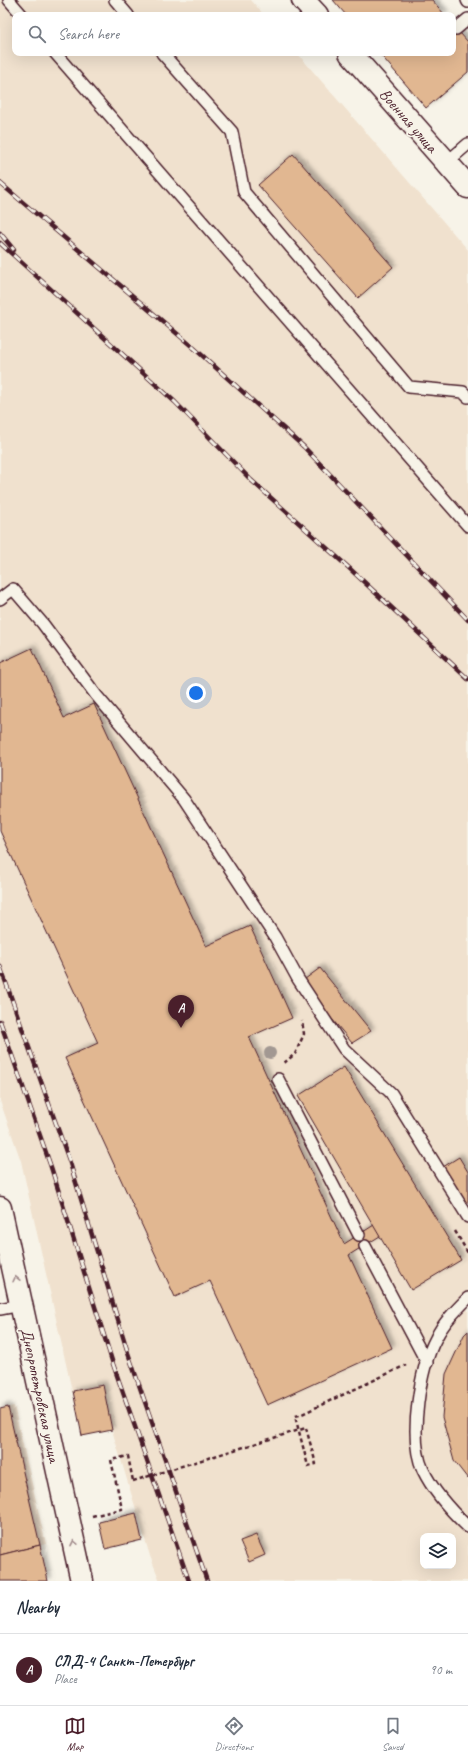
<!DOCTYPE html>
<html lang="en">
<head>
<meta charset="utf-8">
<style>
	body { margin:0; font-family:Caveat,sans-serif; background:#f6f6f7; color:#1f2937 }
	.controls { position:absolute; right:12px; bottom:12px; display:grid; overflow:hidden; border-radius:8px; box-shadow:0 4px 16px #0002 }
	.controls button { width:36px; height:36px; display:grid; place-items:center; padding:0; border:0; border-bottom:1px solid #e0e1e3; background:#fff; color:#1f2937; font:20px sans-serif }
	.you { position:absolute; left:196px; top:693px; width:14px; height:14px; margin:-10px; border:3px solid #fff; border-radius:50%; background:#1a73e8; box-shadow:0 0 0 6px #1a73e833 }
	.badge { display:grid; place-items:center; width:26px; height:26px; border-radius:50%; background:#4a1f2b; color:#fff; font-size:13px; font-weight:700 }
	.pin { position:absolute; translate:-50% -33px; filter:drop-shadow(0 1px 2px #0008) }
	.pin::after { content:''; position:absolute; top:21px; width:14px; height:12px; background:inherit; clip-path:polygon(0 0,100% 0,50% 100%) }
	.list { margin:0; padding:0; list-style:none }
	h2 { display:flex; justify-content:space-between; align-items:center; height:52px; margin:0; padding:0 16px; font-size:17px }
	h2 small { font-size:13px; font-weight:400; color:#747a83 }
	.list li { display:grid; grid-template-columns:26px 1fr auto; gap:12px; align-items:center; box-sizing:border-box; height:72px; padding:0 16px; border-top:1px solid #e0e1e3 }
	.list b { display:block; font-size:15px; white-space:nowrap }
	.list p { margin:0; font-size:13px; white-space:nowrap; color:#747a83 }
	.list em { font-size:13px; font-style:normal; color:#747a83 }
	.icon { flex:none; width:22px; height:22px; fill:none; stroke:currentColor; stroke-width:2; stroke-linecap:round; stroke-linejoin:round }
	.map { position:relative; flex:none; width:468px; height:1581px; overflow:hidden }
	.search { position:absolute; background:#fff; box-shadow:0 4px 16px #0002; left:12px; right:12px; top:12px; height:44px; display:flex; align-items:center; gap:10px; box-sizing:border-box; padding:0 14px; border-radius:8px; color:#747a83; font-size:15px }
	.sheet { height:124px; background:#fff }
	nav { display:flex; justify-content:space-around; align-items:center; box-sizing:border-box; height:56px; border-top:1px solid #e0e1e3; background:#fff; font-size:11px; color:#747a83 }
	nav a { display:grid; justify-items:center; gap:2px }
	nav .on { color:#4a1f2b }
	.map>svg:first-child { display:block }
	.built { fill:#f0e1ce; fill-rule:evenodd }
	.building { fill:#e1b791; stroke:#4a1f2b; filter:url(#shadow) }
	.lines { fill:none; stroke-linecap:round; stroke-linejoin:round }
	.service-casing { stroke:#4a1f2b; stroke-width:14 }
	.minor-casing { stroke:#4a1f2b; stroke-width:25 }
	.path { stroke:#4a1f2b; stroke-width:2.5; stroke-dasharray:4 3; stroke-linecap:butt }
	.service { stroke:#f7f3e8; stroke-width:11 }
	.minor { stroke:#f7f3e8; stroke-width:22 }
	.rail-casing { stroke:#4a1f2b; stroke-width:4.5 }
	.rail { stroke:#f7f3e8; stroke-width:3; stroke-dasharray:9; stroke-linecap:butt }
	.path-bridge { stroke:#4a1f2b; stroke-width:2.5; stroke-dasharray:4 3; stroke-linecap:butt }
	.tree { fill:#a29892 }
	.oneway { stroke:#a0898a }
	.labels { text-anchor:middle; stroke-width:3.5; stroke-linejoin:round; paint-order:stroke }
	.street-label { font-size:16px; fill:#4a1f2b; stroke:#f7f3e8 }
</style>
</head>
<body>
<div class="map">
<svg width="468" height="1581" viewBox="0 0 468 1581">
	<defs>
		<filter id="shadow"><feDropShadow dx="3.5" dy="-3.5" stdDeviation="2" flood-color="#0004"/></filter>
	</defs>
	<rect width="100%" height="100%" fill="#f7f3e8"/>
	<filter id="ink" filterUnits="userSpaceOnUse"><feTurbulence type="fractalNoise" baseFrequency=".025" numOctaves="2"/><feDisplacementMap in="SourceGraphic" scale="8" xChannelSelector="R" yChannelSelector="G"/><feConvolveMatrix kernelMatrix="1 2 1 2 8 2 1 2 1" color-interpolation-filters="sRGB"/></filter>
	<g filter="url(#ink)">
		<g class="built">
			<path d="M0,0H251L264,15H15V53H297L468,250V1581H160L150,1556L112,1430L82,1436L21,1161L0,1101ZM423,1536H453V1566H423Z"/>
			<polygon points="14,1406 46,1544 0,1554 0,1409"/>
		</g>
		<g class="building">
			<polygon points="333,0 432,0 445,15 346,15"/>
			<polygon points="453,25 468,42 468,72 426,108 379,53 453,53"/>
			<polygon points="293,154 393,267 358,298 258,185"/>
			<polygon points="32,648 64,718 94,704 206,946 250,926 292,1018 249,1037 344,1244 374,1225 380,1236 349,1255 392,1348 267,1405 210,1281 175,1297 65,1058 98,1043 0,831 0,663"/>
			<polygon points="320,968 371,1031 352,1043 301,982"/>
			<polygon points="344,1067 461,1260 411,1290 298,1096"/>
			<polygon points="459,1157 468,1172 468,1209 443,1167"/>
			<polygon points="468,1331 468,1479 454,1461 442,1417 446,1374 464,1335"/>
			<polygon points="103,1385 112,1430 82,1436 73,1391"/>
			<polygon points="8,1407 40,1545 0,1555 0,1409"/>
			<polygon points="136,1513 142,1540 105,1549 99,1522"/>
			<polygon points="256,1535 265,1555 249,1562 240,1541"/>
			<polygon points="40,1545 48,1581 0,1581 0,1555"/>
		</g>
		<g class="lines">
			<defs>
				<g id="service">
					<polyline points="9,0 22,15"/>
					<polyline points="115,0 128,15"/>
					<polyline points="467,0 468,2"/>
					<polyline points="456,29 468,19"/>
					<polyline points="55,53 468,526"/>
					<polyline points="162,53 232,132 244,192 409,387 463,392 468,397"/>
					<polyline points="446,163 468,144"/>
					<polyline points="0,599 13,589 43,624 96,695 184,799 275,937 298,979 344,1049 391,1093 468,1217"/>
					<polyline points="278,1079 359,1235"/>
					<polyline points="365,1246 427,1363"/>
					<path d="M468,1298C456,1310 443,1323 436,1338C420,1368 408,1438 423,1470C433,1491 451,1511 468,1527"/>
					<polyline points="0,1309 21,1305"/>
				</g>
				<g id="minor">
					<polyline points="303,0 317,15"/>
					<polyline points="350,53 468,187"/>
					<polyline points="0,1208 82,1581"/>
				</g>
			</defs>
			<use href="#service" class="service-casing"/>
			<use href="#minor" class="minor-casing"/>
			<g class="path">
				<polyline points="284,1063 295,1054 304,1034 302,1021"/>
				<polyline points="455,1231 468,1253"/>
				<polyline points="306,1428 316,1464 308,1466 295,1416 300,1415 406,1365"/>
				<polyline points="92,1516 122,1509 111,1460 128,1456 133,1481"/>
			</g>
			<use href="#service" class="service"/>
			<use href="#minor" class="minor"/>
			<defs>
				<g id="rail">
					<polyline points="0,183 194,348 304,447 468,620"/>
					<polyline points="0,233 14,250"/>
					<polyline points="0,243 175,402 251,480 348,567 468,679"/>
					<polyline points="0,966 70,1163 128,1353 207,1581"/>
					<polyline points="0,1021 51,1167 113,1364 189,1581"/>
				</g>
			</defs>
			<use href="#rail" class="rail-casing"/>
			<use href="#rail" class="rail"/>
			<polyline class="path-bridge" points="133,1481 306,1428"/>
		</g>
		<circle class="tree" cx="270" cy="1053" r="6"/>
		<defs><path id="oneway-chevron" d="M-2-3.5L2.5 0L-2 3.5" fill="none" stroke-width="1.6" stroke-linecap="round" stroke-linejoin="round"/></defs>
		<g class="oneway">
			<use href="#oneway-chevron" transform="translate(16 1279) rotate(-103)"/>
			<use href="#oneway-chevron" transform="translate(74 1543) rotate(-102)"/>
		</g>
	</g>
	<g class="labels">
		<g class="street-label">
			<text transform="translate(409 120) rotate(49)" y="6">Военная улица</text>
			<text transform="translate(41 1395) rotate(78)" y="6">Днепропетровская улица</text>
		</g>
	</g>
</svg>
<div class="controls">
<button><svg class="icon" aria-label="layers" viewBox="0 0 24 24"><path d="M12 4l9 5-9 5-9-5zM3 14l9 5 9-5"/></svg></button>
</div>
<div class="you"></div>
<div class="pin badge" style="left:181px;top:1028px">A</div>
<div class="search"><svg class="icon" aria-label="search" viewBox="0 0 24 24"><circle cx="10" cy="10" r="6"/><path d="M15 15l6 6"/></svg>Search here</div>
</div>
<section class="sheet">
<h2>Nearby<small></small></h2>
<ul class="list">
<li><span class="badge">A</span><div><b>СЛД-4 Санкт-Петербург</b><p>Place</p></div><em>90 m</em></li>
</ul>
</section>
<nav>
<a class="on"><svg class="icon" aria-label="map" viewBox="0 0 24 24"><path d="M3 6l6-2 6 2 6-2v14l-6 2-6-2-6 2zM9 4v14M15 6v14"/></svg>Map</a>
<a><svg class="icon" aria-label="directions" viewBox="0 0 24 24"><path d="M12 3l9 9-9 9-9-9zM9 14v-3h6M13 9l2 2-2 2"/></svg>Directions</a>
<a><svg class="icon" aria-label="saved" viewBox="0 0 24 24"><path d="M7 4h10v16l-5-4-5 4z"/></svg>Saved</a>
</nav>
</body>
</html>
